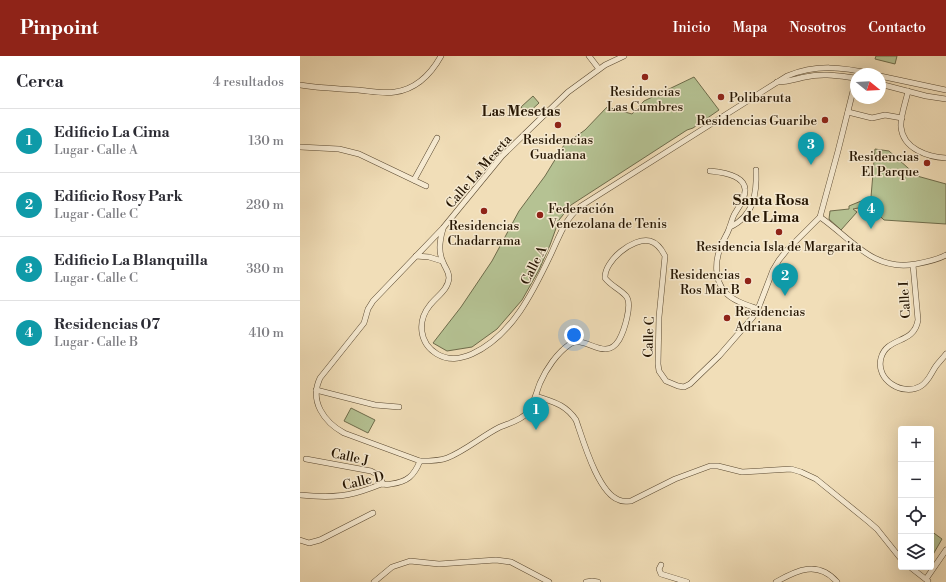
<!DOCTYPE html>
<html lang="es">
<head>
<meta charset="utf-8">
<style>
	body { margin:0; font-family:"Libre Bodoni",serif; background:#f7f7f7; color:#2b2b33 }
	.controls { position:absolute; right:12px; bottom:12px; display:grid; overflow:hidden; border-radius:4px; box-shadow:0 4px 16px #0002 }
	.controls button { width:36px; height:36px; display:grid; place-items:center; padding:0; border:0; border-bottom:1px solid #e1e1e2; background:#fff; color:#2b2b33; font:20px sans-serif }
	.compass { position:absolute; left:550px; top:12px; width:36px; height:36px; border-radius:50%; background:#fff; box-shadow:0 4px 16px #0002; rotate:108deg }
	.you { position:absolute; left:274px; top:279px; width:14px; height:14px; margin:-10px; border:3px solid #fff; border-radius:50%; background:#1a73e8; box-shadow:0 0 0 6px #1a73e833 }
	.badge { display:grid; place-items:center; width:26px; height:26px; border-radius:50%; background:#8f2418; color:#fff; font-size:13px; font-weight:700 }
	.pin { position:absolute; translate:-50% -33px; filter:drop-shadow(0 1px 2px #0008) }
	.pin::after { content:''; position:absolute; top:21px; width:14px; height:12px; background:inherit; clip-path:polygon(0 0,100% 0,50% 100%) }
	.list { margin:0; padding:0; list-style:none }
	h2 { display:flex; justify-content:space-between; align-items:center; height:52px; margin:0; padding:0 16px; font-size:17px }
	h2 small { font-size:13px; font-weight:400; color:#7c7c81 }
	.list li { display:grid; grid-template-columns:26px 1fr auto; gap:12px; align-items:center; box-sizing:border-box; height:64px; padding:0 16px; border-top:1px solid #e1e1e2 }
	.list b { display:block; font-size:15px; white-space:nowrap }
	.list p { margin:0; font-size:13px; white-space:nowrap; color:#7c7c81 }
	.list em { font-size:13px; font-style:normal; color:#7c7c81 }
	.icon { flex:none; width:22px; height:22px; fill:none; stroke:currentColor; stroke-width:2; stroke-linecap:round; stroke-linejoin:round }
	.map { position:relative; flex:none; width:646px; height:526px; overflow:hidden }
	header { display:flex; align-items:center; gap:24px; box-sizing:border-box; height:56px; padding:0 20px; background:#8f2418; color:#fff }
	header strong { font-size:19px }
	nav { display:flex; gap:22px; margin-inline-start:auto; font-size:14px }
	main { display:flex }
	aside { flex:1; background:#fff }
	.map>svg:first-child { display:block }
	.green { fill:#b5c293; stroke:#6e6c4b }
	.lines { fill:none; stroke-linecap:round; stroke-linejoin:round }
	.street-casing { stroke:#594830; stroke-width:6 }
	.street { stroke:#f6ead1; stroke-width:5 }
	.poi-dot { fill:#8f2418; stroke:#f6ead1; stroke-width:1.5 }
	.labels { text-anchor:middle; stroke-width:3; stroke-linejoin:round; paint-order:stroke }
	.poi-label { font-size:13px; fill:#261603; stroke:#f6ead1 }
	.street-label { font-size:13px; fill:#261603; stroke:#f6ead1 }
	.neighbourhood-label { font-size:14px; font-weight:bold; fill:#261603; stroke:#f6ead1 }
	.quarter-label { font-size:15px; font-weight:bold; fill:#261603; stroke:#f6ead1 }
</style>
</head>
<body>
<header>
<strong>Pinpoint</strong>
<nav><a>Inicio</a><a>Mapa</a><a>Nosotros</a><a>Contacto</a></nav>
</header>
<main>
<aside>
<h2>Cerca<small>4 resultados</small></h2>
<ul class="list">
<li><span class="badge" style="background:#0f9aa8">1</span><div><b>Edificio La Cima</b><p>Lugar · Calle A</p></div><em>130 m</em></li>
<li><span class="badge" style="background:#0f9aa8">2</span><div><b>Edificio Rosy Park</b><p>Lugar · Calle C</p></div><em>280 m</em></li>
<li><span class="badge" style="background:#0f9aa8">3</span><div><b>Edificio La Blanquilla</b><p>Lugar · Calle C</p></div><em>380 m</em></li>
<li><span class="badge" style="background:#0f9aa8">4</span><div><b>Residencias 07</b><p>Lugar · Calle B</p></div><em>410 m</em></li>
</ul>
</aside>
<div class="map">
<svg width="646" height="526" viewBox="0 0 646 526">
	<rect width="100%" height="100%" fill="#f1deb8"/>
	<filter id="stains"><feTurbulence type="fractalNoise" baseFrequency=".005" numOctaves="4"/><feColorMatrix values="0 0 0 0 .2 0 0 0 0 .09 0 0 0 0 .02 0 0 0 .5 -.17"/></filter>
	<radialGradient id="worn" r=".72"><stop offset=".6" stop-color="#630" stop-opacity="0"/><stop offset="1" stop-color="#630" stop-opacity=".3"/></radialGradient>
	<g class="green">
		<polygon points="576,0 597,0 595,8 575,3"/>
		<polygon points="394,21 419,54 393,72 387,74 271,149 259,164 250,189 239,214 222,244 197,273 172,291 147,295 133,287 161,251 192,205 219,155 245,120 264,89 285,74 307,51 332,58 344,45"/>
		<polygon points="233,40 239,47 227,58 221,51"/>
		<polygon points="575,93 589,95 617,120 646,128 646,168 584,164 569,150 553,153 557,156 541,174 529,163 530,155 549,153 549,150 571,141"/>
		<polygon points="51,352 75,364 68,377 44,365"/>
		<polygon points="631,475 642,483 631,502"/>
	</g>
	<g class="lines">
		<defs>
			<g id="street">
				<polyline points="289,0 299,13"/>
				<path d="M324,0L305,9L268,36L202,100L143,172L73,245L68,253L64,267L20,322C9,345 24,366 44,377L120,405C129,405 139,405 147,402C165,395 182,380 200,371C209,367 220,365 227,357C234,348 236,337 240,327C246,313 257,297 270,288C285,278 305,307 319,284C324,275 333,248 326,240C320,233 311,230 305,222C304,205 333,181 350,185C357,187 362,194 365,200L359,261L358,308L359,315L366,325L378,330L384,331L390,328L419,300L453,261L458,253L473,214L479,204L487,194L520,161L538,95L556,23"/>
				<polyline points="580,20 646,34"/>
				<path d="M477,26C487,26 496,23 505,21C523,17 539,20 556,22"/>
				<polyline points="580,28 626,40 646,43"/>
				<path d="M0,29C19,32 38,33 58,34C70,35 83,38 95,36C116,33 131,18 141,0"/>
				<path d="M608,35C606,46 600,60 601,71C603,93 628,101 646,102"/>
				<polyline points="548,56 572,62 585,59 602,62"/>
				<polyline points="0,91 39,93 59,98 126,130"/>
				<path d="M410,115C421,116 444,119 445,133C446,142 438,152 434,159C432,163 431,168 429,173C427,179 423,184 421,190C415,204 414,224 425,236C433,245 447,249 458,253"/>
				<polyline points="114,124 137,82"/>
				<path d="M520,161C552,183 573,216 616,208C627,206 637,204 646,199"/>
				<path d="M430,171C454,160 457,137 456,114"/>
				<path d="M143,173C140,183 138,196 143,206C145,212 149,215 149,222C148,234 137,240 130,249C117,265 119,287 137,298C149,305 160,303 172,298C212,280 233,236 251,198C260,179 264,164 281,150L487,20C517,8 542,11 573,18"/>
				<polyline points="116,200 129,201 142,205"/>
				<path d="M613,209L618,264C614,289 587,280 581,302C575,324 603,341 621,330C629,325 631,317 636,310C639,306 643,302 646,298"/>
				<polyline points="16,334 75,349 99,351"/>
				<path d="M236,340C253,346 265,348 276,364C283,384 298,437 319,444C323,446 326,445 331,445L375,423L410,410H418L442,416L491,413L501,416L516,423L569,466L577,473L601,503"/>
				<path d="M6,403L71,415C78,418 80,421 83,428"/>
				<path d="M0,439C19,441 37,442 55,437C64,435 73,431 82,428C84,428 88,429 91,428C107,426 114,420 120,405"/>
				<polyline points="0,484 9,487 20,484 73,457"/>
				<polyline points="361,509 359,513 361,518 387,526"/>
				<polyline points="610,511 628,525"/>
				<polyline points="626,523 646,494"/>
				<polyline points="74,526 92,511 110,505 139,508 196,504 211,506 249,526"/>
				<polyline points="286,526 292,525 298,526"/>
				<path d="M476,526C497,514 518,504 537,526"/>
			</g>
		</defs>
		<use href="#street" class="street-casing"/>
		<use href="#street" class="street"/>
	</g>
	<g class="poi-dot">
		<circle cx="345" cy="21" r="4"/>
		<circle cx="421" cy="41" r="4"/>
		<circle cx="525" cy="64" r="4"/>
		<circle cx="258" cy="69" r="4"/>
		<circle cx="627" cy="107" r="4"/>
		<circle cx="184" cy="155" r="4"/>
		<circle cx="240" cy="159" r="4"/>
		<circle cx="479" cy="176" r="4"/>
		<circle cx="448" cy="225" r="4"/>
		<circle cx="427" cy="262" r="4"/>
	</g>
	<g class="labels">
		<g class="poi-label">
			<text x="345" y="40">Residencias<tspan x="345" dy="15">Las Cumbres</tspan></text>
			<text x="429" y="46" text-anchor="start">Polibaruta</text>
			<text x="517" y="69" text-anchor="end">Residencias Guaribe</text>
			<text x="258" y="88">Residencias<tspan x="258" dy="15">Guadiana</tspan></text>
			<text x="619" y="105" text-anchor="end">Residencias<tspan x="619" dy="15">El Parque</tspan></text>
			<text x="248" y="157" text-anchor="start">Federación<tspan x="248" dy="15">Venezolana de Tenis</tspan></text>
			<text x="184" y="174">Residencias<tspan x="184" dy="15">Chadarrama</tspan></text>
			<text x="479" y="195">Residencia Isla de Margarita</text>
			<text x="440" y="223" text-anchor="end">Residencias<tspan x="440" dy="15">Ros Mar B</tspan></text>
			<text x="435" y="260" text-anchor="start">Residencias<tspan x="435" dy="15">Adriana</tspan></text>
		</g>
		<g class="street-label">
			<text transform="translate(178 115) rotate(-49)" y="5">Calle La Meseta</text>
			<text transform="translate(233 209) rotate(-63)" y="5">Calle A</text>
			<text transform="translate(604 244) rotate(-94)" y="5">Calle I</text>
			<text transform="translate(348 281) rotate(-88)" y="5">Calle C</text>
			<text transform="translate(50 400) rotate(12)" y="5">Calle J</text>
			<text transform="translate(63 424) rotate(-13)" y="5">Calle D</text>
		</g>
		<g class="neighbourhood-label">
			<text x="221" y="60">Las Mesetas</text>
		</g>
		<g class="quarter-label">
			<text x="471" y="149">Santa Rosa<tspan x="471" dy="17">de Lima</tspan></text>
		</g>
	</g>
	<rect width="100%" height="100%" filter="url(#stains)"/>
	<rect width="100%" height="100%" fill="url(#worn)"/>
</svg>
<div class="controls">
<button>+</button>
<button>−</button>
<button><svg class="icon" aria-label="locate" viewBox="0 0 24 24"><circle cx="12" cy="12" r="6"/><path d="M12 2v4M12 18v4M2 12h4M18 12h4"/></svg></button>
<button><svg class="icon" aria-label="layers" viewBox="0 0 24 24"><path d="M12 4l9 5-9 5-9-5zM3 14l9 5 9-5"/></svg></button>
</div>
<svg class="compass" viewBox="-18 -18 36 36"><path d="M0-13l5 13h-10z" fill="#e53935"/><path d="M0 13l5-13h-10z" fill="#7c7c81"/></svg>
<div class="you"></div>
<div class="pin badge" style="left:236px;top:374px;background:#0f9aa8">1</div>
<div class="pin badge" style="left:485px;top:240px;background:#0f9aa8">2</div>
<div class="pin badge" style="left:511px;top:109px;background:#0f9aa8">3</div>
<div class="pin badge" style="left:571px;top:173px;background:#0f9aa8">4</div>
</div>
</main>
</body>
</html>
